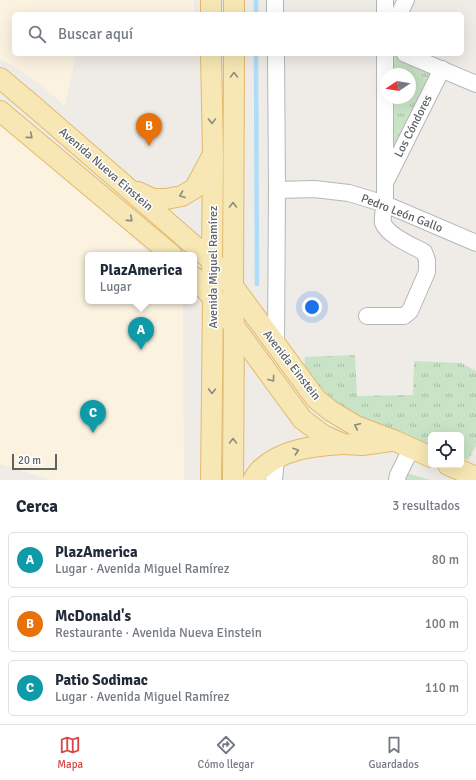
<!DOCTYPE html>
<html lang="es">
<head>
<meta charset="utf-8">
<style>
	body { margin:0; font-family:Signika,sans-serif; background:#f6f6f7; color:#1f2937 }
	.controls { position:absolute; right:12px; bottom:12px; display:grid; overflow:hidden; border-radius:6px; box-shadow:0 4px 16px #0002 }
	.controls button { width:36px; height:36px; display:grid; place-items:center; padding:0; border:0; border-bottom:1px solid #e0e1e3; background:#fff; color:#1f2937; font:20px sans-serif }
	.compass { position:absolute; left:380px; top:68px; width:36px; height:36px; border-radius:50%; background:#fff; box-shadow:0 4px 16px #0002; rotate:258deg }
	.scale { position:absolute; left:12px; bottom:10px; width:45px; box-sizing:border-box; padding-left:4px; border:2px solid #5e6265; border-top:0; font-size:11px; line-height:14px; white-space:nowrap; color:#5e6265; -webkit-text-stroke:3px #fff; paint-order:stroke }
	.you { position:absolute; left:312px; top:307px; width:14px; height:14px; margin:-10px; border:3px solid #fff; border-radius:50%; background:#1a73e8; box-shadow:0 0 0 6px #1a73e833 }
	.badge { display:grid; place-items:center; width:26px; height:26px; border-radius:50%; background:#d74544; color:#fff; font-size:13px; font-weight:700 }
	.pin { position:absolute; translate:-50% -33px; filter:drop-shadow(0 1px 2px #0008) }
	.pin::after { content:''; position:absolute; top:21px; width:14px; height:12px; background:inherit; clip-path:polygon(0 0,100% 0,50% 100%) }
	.popup { position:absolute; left:85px; top:252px; width:112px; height:52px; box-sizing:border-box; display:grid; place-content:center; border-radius:6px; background:#fff; filter:drop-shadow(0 1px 3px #0005); font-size:13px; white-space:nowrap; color:#747a83 }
	.popup b { font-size:15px; color:#1f2937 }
	.popup::after { content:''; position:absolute; left:50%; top:100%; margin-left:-8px; border:8px solid transparent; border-top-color:#fff }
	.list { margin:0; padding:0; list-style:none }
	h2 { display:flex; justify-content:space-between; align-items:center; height:52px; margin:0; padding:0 16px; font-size:17px }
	h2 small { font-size:13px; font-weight:400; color:#747a83 }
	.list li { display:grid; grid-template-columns:26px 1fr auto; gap:12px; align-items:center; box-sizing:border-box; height:56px; margin:0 8px 8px; padding:0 8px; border:1px solid #e0e1e3; border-radius:6px }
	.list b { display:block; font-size:15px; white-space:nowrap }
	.list p { margin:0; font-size:13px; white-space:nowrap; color:#747a83 }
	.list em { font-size:13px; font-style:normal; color:#747a83 }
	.icon { flex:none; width:22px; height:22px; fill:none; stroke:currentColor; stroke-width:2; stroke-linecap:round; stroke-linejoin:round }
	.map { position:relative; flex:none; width:476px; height:480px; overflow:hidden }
	.search { position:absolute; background:#fff; box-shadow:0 4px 16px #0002; left:12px; right:12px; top:12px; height:44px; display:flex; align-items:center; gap:10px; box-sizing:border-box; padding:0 14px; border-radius:6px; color:#747a83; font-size:15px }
	.sheet { height:244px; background:#fff }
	nav { display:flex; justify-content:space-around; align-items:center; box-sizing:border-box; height:56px; border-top:1px solid #e0e1e3; background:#fff; font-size:11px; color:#747a83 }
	nav a { display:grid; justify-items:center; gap:2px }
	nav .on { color:#d74544 }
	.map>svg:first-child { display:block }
	.commercial { fill:#fbf2e0 }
	.grass { fill:url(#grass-tufts) }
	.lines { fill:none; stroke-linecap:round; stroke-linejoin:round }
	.stream { stroke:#afdcf6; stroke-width:4.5 }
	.minor-casing { stroke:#b4b7ba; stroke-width:18 }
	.major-casing { stroke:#e3b96c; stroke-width:22 }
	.minor { stroke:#fff; stroke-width:16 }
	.major { stroke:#f7e7b4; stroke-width:20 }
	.oneway { stroke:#8c8a7d }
	.labels { text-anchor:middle; stroke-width:3; stroke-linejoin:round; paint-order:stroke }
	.street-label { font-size:12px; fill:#5e6265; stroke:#fff }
</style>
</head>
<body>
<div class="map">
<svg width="476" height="480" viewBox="0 0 476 480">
	<defs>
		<pattern id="grass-tufts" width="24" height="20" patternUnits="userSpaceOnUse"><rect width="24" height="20" fill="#c8e3c6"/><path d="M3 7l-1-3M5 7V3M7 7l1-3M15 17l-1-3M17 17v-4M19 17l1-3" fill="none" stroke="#a6bba4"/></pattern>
	</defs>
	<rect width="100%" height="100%" fill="#efece7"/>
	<g class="commercial">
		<polygon points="0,0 194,0 194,14 14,14 14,54 76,54 65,106 41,85 19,69 0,59"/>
		<polygon points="0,120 152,255 88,255 88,301 183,301 184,480 51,480 0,464"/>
	</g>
	<g class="grass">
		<polygon points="390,54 395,54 437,73 390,183 390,98 410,98 410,74 390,74"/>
		<polygon points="355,355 357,396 413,395 414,361 461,363 476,371 476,446 468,460 461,458 461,435 431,435 431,447 396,435 337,404 304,371 305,357"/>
		<polygon points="403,472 431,480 401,480"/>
	</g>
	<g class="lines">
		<g class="stream">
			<polyline points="256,0 256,14"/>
			<polyline points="256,54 257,284"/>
		</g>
		<defs>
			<g id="minor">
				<polyline points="275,0 275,14"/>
				<polyline points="385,14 385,0"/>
				<polyline points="399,14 406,0"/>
				<polyline points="276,54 277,190 276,346"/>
				<polyline points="405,54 476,84"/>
				<polyline points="387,179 442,69"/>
				<polyline points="277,190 314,189 349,193 385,204 476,243"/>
				<path d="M367,316H404L410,311L427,272V260L424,252C413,246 388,236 383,223C382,218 384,209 385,204V54"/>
				<polyline points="274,480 276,459"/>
				<polyline points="397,480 398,475 411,449"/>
			</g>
			<g id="major">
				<polyline points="211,0 211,14"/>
				<polyline points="234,0 234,14"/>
				<polyline points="0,78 31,104 212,261 233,286 316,399 331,411 356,426 393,440 431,457"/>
				<polyline points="0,111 172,255"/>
				<polyline points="138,192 153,199 166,199 182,196 195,188 211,158"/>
				<polyline points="194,277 213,298 234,326 302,419 323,435 343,444 362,445 391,441"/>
				<polyline points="448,465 476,477"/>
				<polyline points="211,480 213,298 212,261 213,154 211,54"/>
				<polyline points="233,480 234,326 233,286 234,54"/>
				<path d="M253,480C255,477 257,473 260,470C282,449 313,446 342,444"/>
			</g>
		</defs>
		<use href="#minor" class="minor-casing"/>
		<use href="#major" class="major-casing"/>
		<use href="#minor" class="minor"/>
		<use href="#major" class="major"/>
	</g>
	<defs><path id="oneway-chevron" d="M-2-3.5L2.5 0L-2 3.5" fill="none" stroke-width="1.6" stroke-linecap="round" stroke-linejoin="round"/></defs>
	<g class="oneway">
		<use href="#oneway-chevron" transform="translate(234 75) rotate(-90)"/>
		<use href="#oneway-chevron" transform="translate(212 121) rotate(88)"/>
		<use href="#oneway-chevron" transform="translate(30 136) rotate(40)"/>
		<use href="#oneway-chevron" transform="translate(182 195) rotate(160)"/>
		<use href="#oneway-chevron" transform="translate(233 205) rotate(-90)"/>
		<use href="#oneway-chevron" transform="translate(130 219) rotate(40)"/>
		<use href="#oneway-chevron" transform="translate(272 379) rotate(54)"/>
		<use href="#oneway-chevron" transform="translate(212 391) rotate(91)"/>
		<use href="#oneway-chevron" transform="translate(357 426) rotate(-155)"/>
		<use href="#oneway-chevron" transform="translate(233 441) rotate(-90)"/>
		<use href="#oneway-chevron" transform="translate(296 451) rotate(-18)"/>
	</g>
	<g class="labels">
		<g class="street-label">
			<text transform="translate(413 126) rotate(-63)" y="4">Los Cóndores</text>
			<text transform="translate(106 169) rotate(41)" y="4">Avenida Nueva Einstein</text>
			<text transform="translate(402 213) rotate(21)" y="4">Pedro León Gallo</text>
			<text transform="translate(213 267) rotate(-90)" y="4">Avenida Miguel Ramírez</text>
			<text transform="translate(292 365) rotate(52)" y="4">Avenida Einstein</text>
		</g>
	</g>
</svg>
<div class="controls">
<button><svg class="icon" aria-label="locate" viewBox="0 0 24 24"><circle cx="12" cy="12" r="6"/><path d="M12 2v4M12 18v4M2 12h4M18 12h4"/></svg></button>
</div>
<svg class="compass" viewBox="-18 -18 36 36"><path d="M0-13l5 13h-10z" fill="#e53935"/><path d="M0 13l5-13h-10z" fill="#747a83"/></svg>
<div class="scale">20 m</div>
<div class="you"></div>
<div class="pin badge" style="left:141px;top:350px;background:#0f9aa8">A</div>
<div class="popup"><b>PlazAmerica</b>Lugar</div>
<div class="pin badge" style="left:149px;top:146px;background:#e8710a">B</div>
<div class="pin badge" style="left:93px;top:433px;background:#0f9aa8">C</div>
<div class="search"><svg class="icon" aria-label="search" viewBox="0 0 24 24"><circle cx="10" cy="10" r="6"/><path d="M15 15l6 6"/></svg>Buscar aquí</div>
</div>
<section class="sheet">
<h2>Cerca<small>3 resultados</small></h2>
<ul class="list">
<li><span class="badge" style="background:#0f9aa8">A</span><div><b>PlazAmerica</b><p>Lugar · Avenida Miguel Ramírez</p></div><em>80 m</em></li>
<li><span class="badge" style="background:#e8710a">B</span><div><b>McDonald's</b><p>Restaurante · Avenida Nueva Einstein</p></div><em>100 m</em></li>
<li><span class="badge" style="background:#0f9aa8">C</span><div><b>Patio Sodimac</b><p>Lugar · Avenida Miguel Ramírez</p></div><em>110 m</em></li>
</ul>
</section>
<nav>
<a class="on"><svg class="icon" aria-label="map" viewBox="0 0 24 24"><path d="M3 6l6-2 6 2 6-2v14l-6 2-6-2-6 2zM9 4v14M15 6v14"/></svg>Mapa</a>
<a><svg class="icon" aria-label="directions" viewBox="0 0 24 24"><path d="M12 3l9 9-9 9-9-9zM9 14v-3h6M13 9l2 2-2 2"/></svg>Cómo llegar</a>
<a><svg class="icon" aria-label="saved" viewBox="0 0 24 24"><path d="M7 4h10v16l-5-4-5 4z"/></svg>Guardados</a>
</nav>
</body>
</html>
